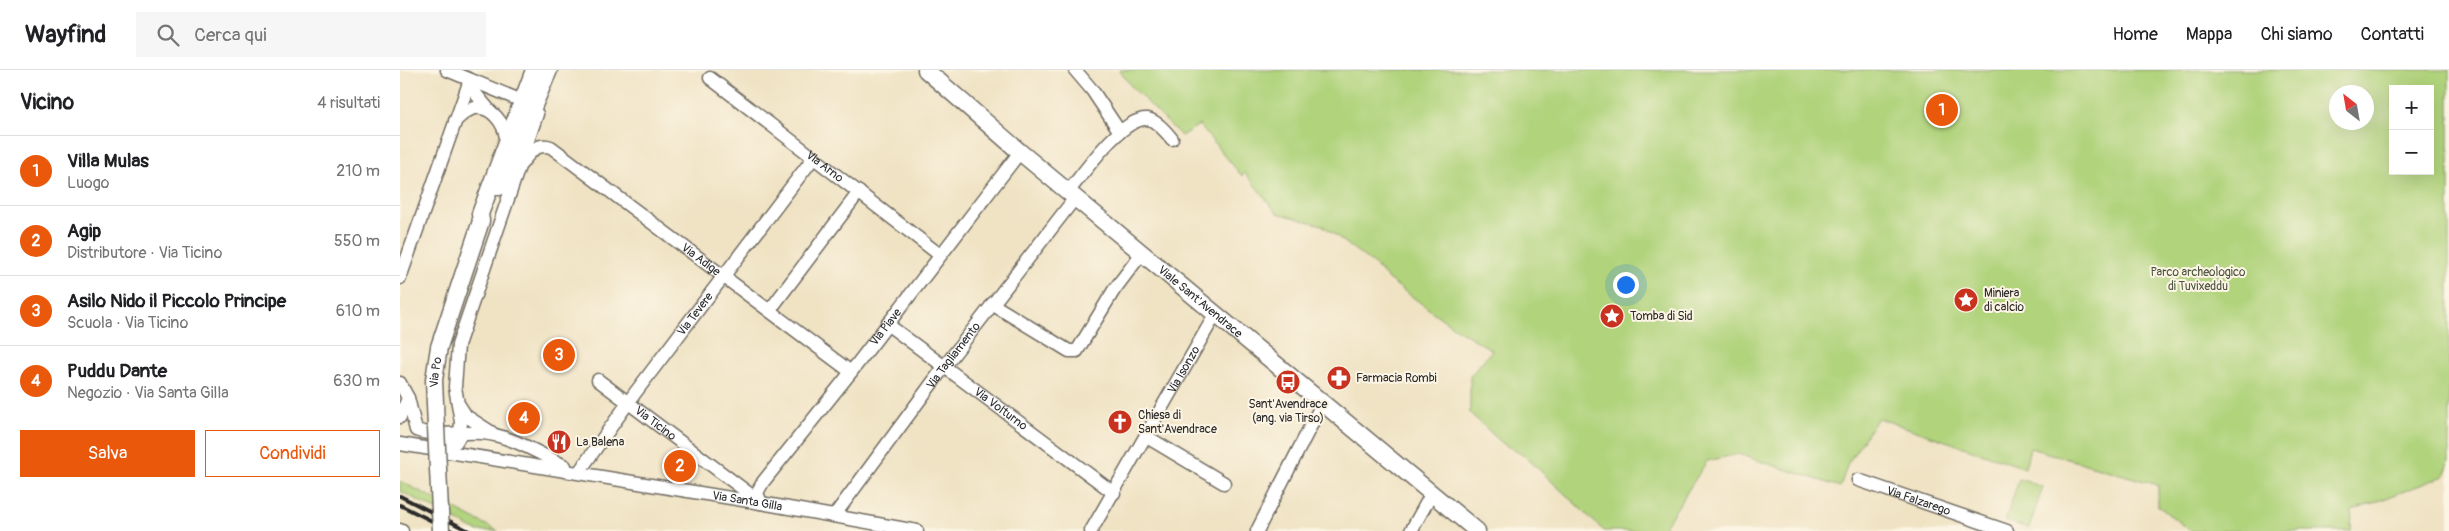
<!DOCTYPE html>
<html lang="it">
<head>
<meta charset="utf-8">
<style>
	body { margin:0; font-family:Pangolin,sans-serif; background:#f6f6f6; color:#202124 }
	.controls { position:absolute; right:15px; top:15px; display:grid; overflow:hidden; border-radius:0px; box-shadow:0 5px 20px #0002 }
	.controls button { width:45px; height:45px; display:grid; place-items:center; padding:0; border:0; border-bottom:1px solid #e0e0e0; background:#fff; color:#202124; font:25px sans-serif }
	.compass { position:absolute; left:1929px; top:15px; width:45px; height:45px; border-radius:50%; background:#fff; box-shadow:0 5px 20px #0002; rotate:329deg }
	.you { position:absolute; left:1225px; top:214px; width:18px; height:18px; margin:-12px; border:4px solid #fff; border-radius:50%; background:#1a73e8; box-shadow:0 0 0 8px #1a73e833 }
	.badge { display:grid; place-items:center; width:32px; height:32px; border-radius:50%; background:#ea580c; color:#fff; font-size:16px; font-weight:700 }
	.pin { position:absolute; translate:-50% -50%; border:2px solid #fff; box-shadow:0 1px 5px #0006 }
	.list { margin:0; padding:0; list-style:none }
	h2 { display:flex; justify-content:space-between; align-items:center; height:65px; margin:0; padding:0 20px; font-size:21px }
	h2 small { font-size:16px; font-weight:400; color:#757577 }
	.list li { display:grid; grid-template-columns:32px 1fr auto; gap:15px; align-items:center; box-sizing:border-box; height:70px; padding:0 20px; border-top:1px solid #e0e0e0 }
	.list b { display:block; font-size:19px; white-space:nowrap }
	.list p { margin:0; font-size:16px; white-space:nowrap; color:#757577 }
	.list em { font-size:16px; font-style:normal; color:#757577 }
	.actions { display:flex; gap:10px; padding:15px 20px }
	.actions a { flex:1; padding:11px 0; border:1px solid #ea580c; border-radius:0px; text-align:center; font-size:18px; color:#ea580c }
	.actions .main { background:#ea580c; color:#fff }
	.icon { flex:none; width:28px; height:28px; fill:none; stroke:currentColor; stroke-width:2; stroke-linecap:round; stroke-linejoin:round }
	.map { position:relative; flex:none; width:2049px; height:461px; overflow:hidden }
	header { display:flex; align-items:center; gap:30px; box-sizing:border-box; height:70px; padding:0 25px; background:#fff; border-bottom:1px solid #e0e0e0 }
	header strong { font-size:24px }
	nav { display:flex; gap:28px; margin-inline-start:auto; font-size:18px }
	.search { width:350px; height:45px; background:#f6f6f6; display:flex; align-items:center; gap:12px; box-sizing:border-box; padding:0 18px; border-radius:0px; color:#757577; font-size:19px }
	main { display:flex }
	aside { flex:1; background:#fff }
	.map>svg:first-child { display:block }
	.green { fill:#b0d37c; stroke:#6e7f54; fill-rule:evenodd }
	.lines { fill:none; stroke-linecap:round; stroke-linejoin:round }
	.minor-casing { stroke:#706b61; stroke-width:15 }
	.major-casing { stroke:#706b61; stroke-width:19 }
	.minor { stroke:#fff; stroke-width:12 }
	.major { stroke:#fff; stroke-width:16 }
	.rail { stroke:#2b2b2b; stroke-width:4 }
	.major-bridge-casing { stroke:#706b61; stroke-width:19; stroke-linecap:butt }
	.major-bridge { stroke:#fff; stroke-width:16 }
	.labels { text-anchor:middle; stroke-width:4; stroke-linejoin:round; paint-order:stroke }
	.street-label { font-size:12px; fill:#2b2b2b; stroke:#fcf5e5 }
	.park-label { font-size:12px; fill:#4c553f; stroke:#fcf5e5 }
	.poi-label { font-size:12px; fill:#2b2b2b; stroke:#fcf5e5; text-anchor:start }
</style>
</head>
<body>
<header>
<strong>Wayfind</strong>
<div class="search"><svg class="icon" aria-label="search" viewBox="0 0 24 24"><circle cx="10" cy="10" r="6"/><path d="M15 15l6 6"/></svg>Cerca qui</div>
<nav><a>Home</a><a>Mappa</a><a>Chi siamo</a><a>Contatti</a></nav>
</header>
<main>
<aside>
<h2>Vicino<small>4 risultati</small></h2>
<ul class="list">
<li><span class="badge">1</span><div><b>Villa Mulas</b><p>Luogo</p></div><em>210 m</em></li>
<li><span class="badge">2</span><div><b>Agip</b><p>Distributore · Via Ticino</p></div><em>550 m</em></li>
<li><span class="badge">3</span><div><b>Asilo Nido il Piccolo Principe</b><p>Scuola · Via Ticino</p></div><em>610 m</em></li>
<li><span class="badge">4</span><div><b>Puddu Dante</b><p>Negozio · Via Santa Gilla</p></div><em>630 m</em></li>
</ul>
<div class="actions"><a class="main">Salva</a><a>Condividi</a></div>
</aside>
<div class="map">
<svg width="2049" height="461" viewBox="0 0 2049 461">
	<rect width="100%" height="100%" fill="#fcf5e5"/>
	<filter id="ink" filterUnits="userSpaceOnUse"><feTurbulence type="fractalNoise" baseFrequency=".02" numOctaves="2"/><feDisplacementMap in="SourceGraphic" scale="10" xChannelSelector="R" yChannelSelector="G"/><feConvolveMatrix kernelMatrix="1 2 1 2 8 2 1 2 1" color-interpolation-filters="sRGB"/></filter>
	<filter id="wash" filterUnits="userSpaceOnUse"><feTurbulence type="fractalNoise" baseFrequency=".0096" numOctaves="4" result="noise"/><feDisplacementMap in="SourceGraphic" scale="20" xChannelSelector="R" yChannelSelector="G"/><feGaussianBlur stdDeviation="1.12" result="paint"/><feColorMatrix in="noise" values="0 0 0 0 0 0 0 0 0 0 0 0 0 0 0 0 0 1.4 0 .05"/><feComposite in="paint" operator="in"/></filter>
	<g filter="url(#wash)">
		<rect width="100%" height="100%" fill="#f0e3c4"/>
		<g class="green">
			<path d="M719,0H2049V392L2044,406L1952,441L1951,461H1791L1758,436V415L1630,378L1625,398L1478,348L1448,393L1440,417L1338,384L1307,391L1262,461H1204L1126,387L1102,373L1070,343V306L1092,280L1052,256L988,209L976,196L922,155L877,143L845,103L842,106L799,55L781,66L731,16ZM1993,19H2030V101H1993ZM1966,22V52H1936V22Z"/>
			<polygon points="1619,409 1643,417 1629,458 1605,451"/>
			<polygon points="0,411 98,461 77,461 0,421"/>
		</g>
	</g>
	<g filter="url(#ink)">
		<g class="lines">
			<defs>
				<g id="minor">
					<polyline points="47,0 122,31"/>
					<polyline points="675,0 692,20 720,62"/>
					<path id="s1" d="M310,8L540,185"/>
					<polyline points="70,10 75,23 90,41"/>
					<path d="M55,51C61,46 67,39 75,38C92,36 105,54 106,69"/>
					<path id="s2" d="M121,94C129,84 136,72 151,77L451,302"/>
					<path d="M668,122C683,104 722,46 748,49C757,51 766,62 772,69"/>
					<polyline points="0,208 70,10"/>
					<polyline points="592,234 669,281 677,281 714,220 742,183"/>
					<polyline points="370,240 459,122"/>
					<path id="s3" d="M487,254L714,423"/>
					<path id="s4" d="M198,310L359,431"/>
					<polyline points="0,313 8,328 0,347"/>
					<path d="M8,328L16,360C38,368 59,361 82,363C110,365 140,384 165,396"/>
					<polyline points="59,335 66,346 91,362"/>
					<polyline points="747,367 824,413"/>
					<path id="s5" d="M0,374L361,433L517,461"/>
					<polyline points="40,378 56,372 60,365 61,352 55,317 58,275 137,44"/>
					<path id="s6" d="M179,402L235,323L414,87"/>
					<path id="s7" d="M1458,410L1607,461"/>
					<path id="s8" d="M361,433L357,423L363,412L451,302L620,82"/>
					<path id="s9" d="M434,446L544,297L675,128"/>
					<polyline points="0,460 2,461"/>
					<path id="s10" d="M691,461L816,243"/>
					<polyline points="857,461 923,332"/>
					<polyline points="1011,461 1032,423"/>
				</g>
				<g id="major">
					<path id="s11" d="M526,0L620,82L1077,461"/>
					<polyline points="99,117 149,0"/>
					<path id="s12" d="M36,357L34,310L39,277L81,151L80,144L134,0"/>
				</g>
			</defs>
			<use href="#minor" class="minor-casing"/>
			<use href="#major" class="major-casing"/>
			<use href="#minor" class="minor"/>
			<use href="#major" class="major"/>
			<g class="rail">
				<polyline points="0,426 69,461"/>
				<polyline points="0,435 52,461"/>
			</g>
			<defs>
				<polyline id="major-bridge" points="36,357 41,461"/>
			</defs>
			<use href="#major-bridge" class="major-bridge-casing"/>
			<use href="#major-bridge" class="major-bridge"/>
		</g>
	</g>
	<defs>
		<symbol id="sight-disc" viewBox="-11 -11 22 22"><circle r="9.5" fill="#c8321e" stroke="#fcf5e5"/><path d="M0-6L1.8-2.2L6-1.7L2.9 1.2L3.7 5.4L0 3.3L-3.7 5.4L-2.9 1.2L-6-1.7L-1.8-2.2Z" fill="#fff"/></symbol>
		<symbol id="pharmacy-disc" viewBox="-11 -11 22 22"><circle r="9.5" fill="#c8321e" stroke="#fcf5e5"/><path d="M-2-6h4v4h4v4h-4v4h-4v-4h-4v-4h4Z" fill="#fff"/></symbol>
		<symbol id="bus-disc" viewBox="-11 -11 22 22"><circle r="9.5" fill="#c8321e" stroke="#fcf5e5"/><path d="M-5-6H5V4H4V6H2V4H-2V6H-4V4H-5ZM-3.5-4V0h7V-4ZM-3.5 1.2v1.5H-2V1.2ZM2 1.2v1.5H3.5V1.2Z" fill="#fff"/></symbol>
		<symbol id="church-disc" viewBox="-11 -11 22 22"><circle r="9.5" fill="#c8321e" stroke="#fcf5e5"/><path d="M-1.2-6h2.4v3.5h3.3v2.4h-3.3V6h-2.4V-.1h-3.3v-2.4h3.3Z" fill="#fff"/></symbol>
		<symbol id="restaurant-disc" viewBox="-11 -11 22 22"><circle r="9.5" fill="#c8321e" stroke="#fcf5e5"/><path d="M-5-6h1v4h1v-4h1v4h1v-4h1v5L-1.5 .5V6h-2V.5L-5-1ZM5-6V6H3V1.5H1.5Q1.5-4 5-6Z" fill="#fff"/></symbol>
	</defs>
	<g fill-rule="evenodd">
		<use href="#sight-disc" x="1552" y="216" width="28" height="28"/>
		<use href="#sight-disc" x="1198" y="232" width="28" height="28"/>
		<use href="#pharmacy-disc" x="925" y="294" width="28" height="28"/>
		<use href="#bus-disc" x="874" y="298" width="28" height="28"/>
		<use href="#church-disc" x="706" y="338" width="28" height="28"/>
		<use href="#restaurant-disc" x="145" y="358" width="28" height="28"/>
	</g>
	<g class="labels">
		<g class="street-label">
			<text dy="4" stroke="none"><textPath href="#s1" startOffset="145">Via Arno</textPath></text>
			<text dy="4" stroke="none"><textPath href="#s2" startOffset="225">Via Adige</textPath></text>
			<text dy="4" stroke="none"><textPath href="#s11" startOffset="359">Viale Sant'Avendrace</textPath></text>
			<text dy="4" stroke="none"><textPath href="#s6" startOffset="196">Via Tevere</textPath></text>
			<text dy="4" stroke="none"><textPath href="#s8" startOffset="221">Via Piave</textPath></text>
			<text dy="4" stroke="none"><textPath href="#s9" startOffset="200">Via Tagliamento</textPath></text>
			<text dy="4" stroke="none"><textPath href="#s10" startOffset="186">Via Isonzo</textPath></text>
			<text dy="4" stroke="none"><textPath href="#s12" startOffset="55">Via Po</textPath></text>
			<text dy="4" stroke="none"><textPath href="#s3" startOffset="142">Via Volturno</textPath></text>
			<text dy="4" stroke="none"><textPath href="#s4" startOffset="72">Via Ticino</textPath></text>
			<text dy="4" stroke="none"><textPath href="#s5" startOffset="352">Via Santa Gilla</textPath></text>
			<text dy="4" stroke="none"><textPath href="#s7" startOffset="64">Via Falzarego</textPath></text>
		</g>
		<g class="park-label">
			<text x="1798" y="206">Parco archeologico<tspan x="1798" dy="14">di Tuvixeddu</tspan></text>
		</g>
		<g class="poi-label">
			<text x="1584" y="227">Miniera<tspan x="1584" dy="14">di calcio</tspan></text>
			<text x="1230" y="250">Tomba di Sid</text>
			<text x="956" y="312">Farmacia Rombi</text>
			<text x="888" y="338" text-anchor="middle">Sant'Avendrace<tspan x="888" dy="14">(ang. via Tirso)</tspan></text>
			<text x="738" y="349">Chiesa di<tspan x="738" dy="14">Sant'Avendrace</tspan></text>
			<text x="176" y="376">La Balena</text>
		</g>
	</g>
</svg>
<div class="controls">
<button>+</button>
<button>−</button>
</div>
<svg class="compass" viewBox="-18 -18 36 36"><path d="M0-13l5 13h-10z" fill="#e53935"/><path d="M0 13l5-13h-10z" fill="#757577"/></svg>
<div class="you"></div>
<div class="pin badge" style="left:1542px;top:40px">1</div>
<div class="pin badge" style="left:280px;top:396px">2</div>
<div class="pin badge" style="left:159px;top:285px">3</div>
<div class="pin badge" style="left:124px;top:348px">4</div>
</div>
</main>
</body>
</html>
